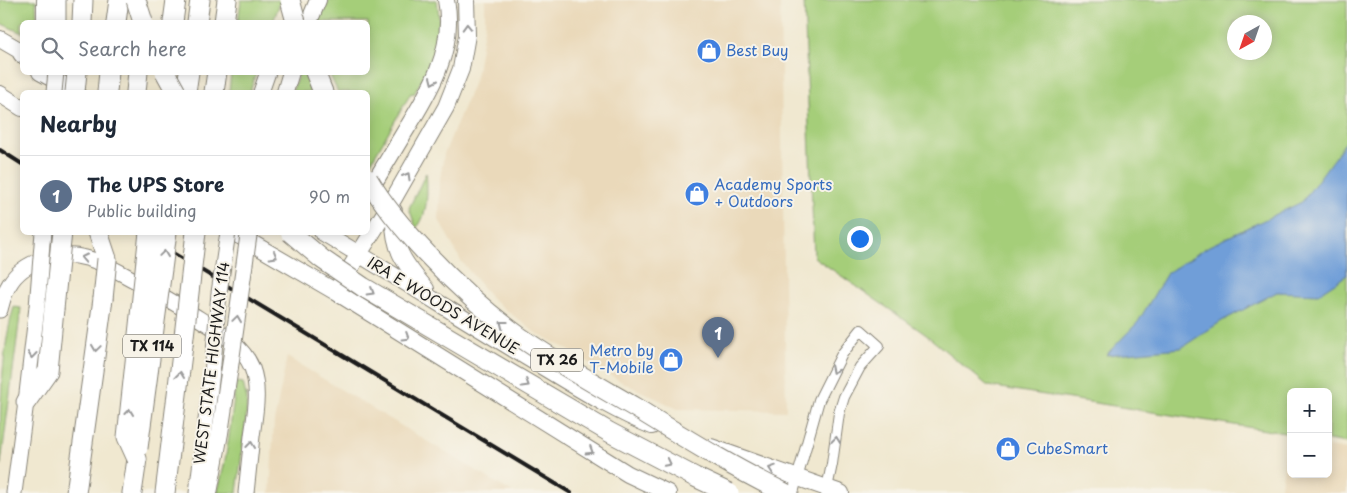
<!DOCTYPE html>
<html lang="en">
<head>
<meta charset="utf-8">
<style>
	body { margin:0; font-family:"Playpen Sans",sans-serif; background:#f2f2f3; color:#1f2937 }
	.controls { position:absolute; right:15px; bottom:15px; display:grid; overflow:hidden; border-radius:8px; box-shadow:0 2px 12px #0003 }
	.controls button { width:45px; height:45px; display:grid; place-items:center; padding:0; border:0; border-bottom:1px solid #e0e1e3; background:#fff; color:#1f2937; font:25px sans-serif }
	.compass { position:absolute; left:1227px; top:15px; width:45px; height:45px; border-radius:50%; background:#fff; box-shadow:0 2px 12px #0003; rotate:220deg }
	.you { position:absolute; left:859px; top:238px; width:18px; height:18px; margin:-12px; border:4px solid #fff; border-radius:50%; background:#1a73e8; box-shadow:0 0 0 8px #1a73e833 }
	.badge { display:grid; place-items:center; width:32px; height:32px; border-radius:50%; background:#d1495b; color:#fff; font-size:16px; font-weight:700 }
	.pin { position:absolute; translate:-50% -41px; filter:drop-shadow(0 1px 2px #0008) }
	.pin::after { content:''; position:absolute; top:26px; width:18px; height:15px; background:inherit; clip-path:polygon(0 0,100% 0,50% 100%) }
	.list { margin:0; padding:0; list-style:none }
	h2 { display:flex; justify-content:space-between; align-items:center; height:65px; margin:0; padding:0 20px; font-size:21px }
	h2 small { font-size:16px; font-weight:400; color:#747a83 }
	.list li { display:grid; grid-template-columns:32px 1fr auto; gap:15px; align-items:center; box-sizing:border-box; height:80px; padding:0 20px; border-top:1px solid #e0e1e3 }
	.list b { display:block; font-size:19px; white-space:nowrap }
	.list p { margin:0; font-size:16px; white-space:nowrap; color:#747a83 }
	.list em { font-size:16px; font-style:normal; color:#747a83 }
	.icon { flex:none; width:28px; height:28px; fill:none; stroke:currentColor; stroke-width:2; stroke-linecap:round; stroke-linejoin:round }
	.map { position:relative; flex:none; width:1347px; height:493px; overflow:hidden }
	.search { position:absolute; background:#fff; box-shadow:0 2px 12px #0003; left:20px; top:20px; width:350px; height:55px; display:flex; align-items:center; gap:12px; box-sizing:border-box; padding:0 18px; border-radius:8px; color:#747a83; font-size:19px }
	.panel { position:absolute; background:#fff; box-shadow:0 2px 12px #0003; left:20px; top:90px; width:350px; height:145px; border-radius:8px }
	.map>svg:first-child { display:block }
	.built { fill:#ead9ba }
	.green { fill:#a5ce79; stroke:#60754a; fill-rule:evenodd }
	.water { fill:#709ed8; stroke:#465d7a }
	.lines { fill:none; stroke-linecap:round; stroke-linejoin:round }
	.street-casing { stroke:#868276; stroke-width:12 }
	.secondary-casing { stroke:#868276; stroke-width:17 }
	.primary-casing { stroke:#868276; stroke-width:18 }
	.highway-casing { stroke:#868276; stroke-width:21 }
	.street { stroke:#fff; stroke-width:10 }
	.secondary { stroke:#fff; stroke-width:15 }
	.primary { stroke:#fff; stroke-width:16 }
	.highway { stroke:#fff; stroke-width:19 }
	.rail { stroke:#1c1c1c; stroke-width:4 }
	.secondary-bridge-casing { stroke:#868276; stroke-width:17; stroke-linecap:butt }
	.primary-bridge-casing { stroke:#868276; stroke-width:18; stroke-linecap:butt }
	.highway-bridge-casing { stroke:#868276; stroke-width:21; stroke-linecap:butt }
	.secondary-bridge { stroke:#fff; stroke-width:15 }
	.primary-bridge { stroke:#fff; stroke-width:16 }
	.highway-bridge { stroke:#fff; stroke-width:19 }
	.oneway { stroke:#999 }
	.labels { text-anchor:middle; stroke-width:4; stroke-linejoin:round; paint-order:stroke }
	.shield { fill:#f7f3e8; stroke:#5e5c59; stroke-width:1 }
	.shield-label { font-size:14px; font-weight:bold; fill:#1c1c1c }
	.shop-label { font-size:15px; fill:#366cbe; stroke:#f7f3e8; text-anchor:start }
	.street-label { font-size:15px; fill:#1c1c1c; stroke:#f7f3e8 }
</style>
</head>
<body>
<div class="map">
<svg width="1347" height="493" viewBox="0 0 1347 493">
	<rect width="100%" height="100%" fill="#f7f3e8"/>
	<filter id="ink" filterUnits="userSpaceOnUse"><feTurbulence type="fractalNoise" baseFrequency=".02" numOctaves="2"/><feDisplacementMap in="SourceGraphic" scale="10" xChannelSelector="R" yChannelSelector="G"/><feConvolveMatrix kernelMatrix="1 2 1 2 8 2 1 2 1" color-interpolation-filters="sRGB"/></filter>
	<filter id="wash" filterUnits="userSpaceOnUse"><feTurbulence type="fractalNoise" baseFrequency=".0096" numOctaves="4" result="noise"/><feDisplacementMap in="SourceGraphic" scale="20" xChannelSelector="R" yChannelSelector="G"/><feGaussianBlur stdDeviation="1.12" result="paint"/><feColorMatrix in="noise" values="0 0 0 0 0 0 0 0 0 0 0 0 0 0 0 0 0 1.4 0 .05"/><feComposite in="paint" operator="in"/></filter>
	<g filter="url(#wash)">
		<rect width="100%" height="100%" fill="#f0e8d0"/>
		<g class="built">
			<polygon points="485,0 780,0 786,411 678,409 622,382 563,347 537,334 492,299 461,261 439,220 440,179 444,154 476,77 485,23"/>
			<polygon points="287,357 513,493 270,493 274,422"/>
			<polygon points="1288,440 1291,440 1291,474 1328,474 1328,447 1347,450 1347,493 1280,493"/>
		</g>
		<g class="green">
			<polygon points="0,0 36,0 37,22 22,22 22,33 0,23"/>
			<polygon points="241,0 281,0 273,22 238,22"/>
			<path d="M329,0H437C439,13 440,27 438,39C435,59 423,77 414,94L411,93L370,164L368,158V92H338L329,73L368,72V22H316Z"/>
			<path d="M804,0H1347V443L1328,440V392H1291V434L988,386L925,334L814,257ZM1234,22H1264V52H1234Z"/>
			<polygon points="231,73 256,73 250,92 229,92"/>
			<polygon points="299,73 305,73 313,92 292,92"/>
			<path d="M426,173C428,188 428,218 416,228L409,208Z"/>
			<path d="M14,307L21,308L0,471C0,421 0,353 14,307Z"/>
			<path d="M236,382L243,383L247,399L246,419L237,493H217C228,457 231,419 236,382Z"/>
		</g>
		<polygon class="water" points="1347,140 1347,275 1318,294 1277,292 1222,321 1181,348 1106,355 1138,322 1167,273 1209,246 1302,202"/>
	</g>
	<g filter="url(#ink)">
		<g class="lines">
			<defs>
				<polyline id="street" points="793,493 819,400 842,354 861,330 879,346 860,367 844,397 839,413 832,464 826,493"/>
				<g id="secondary">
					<polyline points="58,22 58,0"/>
					<polyline points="261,92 268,72"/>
					<path d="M0,310C2,302 4,293 9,285C23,260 60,251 86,258C103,262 119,272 134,280C152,290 170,300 187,311C210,326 241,341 252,368C260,390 255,414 252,436C250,455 248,474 246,493"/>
					<polyline points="14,493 26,402 37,307"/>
					<polyline points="197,493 213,364"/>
				</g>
				<g id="primary">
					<polyline points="45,22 45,0"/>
					<polyline points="309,22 318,0"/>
					<polyline points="0,39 19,50 22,55"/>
					<polyline points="40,72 77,92"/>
					<polyline points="285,92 291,72"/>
					<polyline points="0,94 22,108"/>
					<path d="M368,193C380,173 392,153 404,133C429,93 456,49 446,0"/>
					<path d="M394,211C392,248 403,262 426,289"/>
					<polyline points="233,232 336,292 628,474 668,493"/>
					<path d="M322,232C393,274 462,318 533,361C572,384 610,409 652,426"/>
					<polyline points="339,286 394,198 446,107 461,69 467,35 466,0"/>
					<polyline points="711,447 841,493"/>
					<polyline points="209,493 220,433 230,367"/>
				</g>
				<g id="highway">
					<polyline points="82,22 83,0"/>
					<polyline points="116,22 119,0"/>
					<polyline points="173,22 176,0"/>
					<polyline points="197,22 200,0"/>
					<polyline points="224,22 227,0"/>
					<polyline points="315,72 323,92"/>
					<polyline points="107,92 109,72"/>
					<polyline points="136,92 138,72"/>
					<polyline points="186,92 189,72"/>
					<polyline points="214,92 217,72"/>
					<polyline points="98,232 107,259"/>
					<polyline points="26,402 48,371 54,309"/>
					<polyline points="76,493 103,299"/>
					<polyline points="132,493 137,459"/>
					<polyline points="165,493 183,345"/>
				</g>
			</defs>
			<use href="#street" class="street-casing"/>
			<use href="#secondary" class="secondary-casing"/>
			<use href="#primary" class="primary-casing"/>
			<use href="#highway" class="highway-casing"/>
			<use href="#street" class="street"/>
			<use href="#secondary" class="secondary"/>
			<use href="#primary" class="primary"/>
			<use href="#highway" class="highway"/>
			<g class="rail">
				<polyline points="0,150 22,164"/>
				<polyline points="138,232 571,493"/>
			</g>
			<defs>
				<g id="secondary-bridge">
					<polyline points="54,92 56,72"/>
					<polyline points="37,307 43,232"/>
					<polyline points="213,364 219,293 228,232"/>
				</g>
				<polyline id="primary-bridge" points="230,367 249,232"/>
				<g id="highway-bridge">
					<polyline points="136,0 143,22"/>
					<polyline points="290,0 296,22"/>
					<polyline points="165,72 176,92"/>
					<polyline points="75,92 77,72"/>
					<path d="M368,179C385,208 406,232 429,256C457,286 487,313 520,337C557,363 597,385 636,408C685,438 733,468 785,493"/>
					<polyline points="290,232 322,259 363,287 609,432 695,477 729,493"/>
					<polyline points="103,299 107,259"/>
					<polyline points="54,309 62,232"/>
					<polyline points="183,345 196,232"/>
					<polyline points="138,448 167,232"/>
					<polyline points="137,459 127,437 149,232"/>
				</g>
			</defs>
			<use href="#secondary-bridge" class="secondary-bridge-casing"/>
			<use href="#primary-bridge" class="primary-bridge-casing"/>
			<use href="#highway-bridge" class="highway-bridge-casing"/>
			<use href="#secondary-bridge" class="secondary-bridge"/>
			<use href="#primary-bridge" class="primary-bridge"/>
			<use href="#highway-bridge" class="highway-bridge"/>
		</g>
		<defs><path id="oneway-chevron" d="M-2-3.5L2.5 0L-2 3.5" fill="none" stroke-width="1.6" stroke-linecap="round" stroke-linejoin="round" transform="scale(1.25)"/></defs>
		<g class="oneway">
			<use href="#oneway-chevron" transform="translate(467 27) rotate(-92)"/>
			<use href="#oneway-chevron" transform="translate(433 81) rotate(114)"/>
			<use href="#oneway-chevron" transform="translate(407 176) rotate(-60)"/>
			<use href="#oneway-chevron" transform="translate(164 254) rotate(-82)"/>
			<use href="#oneway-chevron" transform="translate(274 256) rotate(30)"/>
			<use href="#oneway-chevron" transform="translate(84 258) rotate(-168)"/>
			<use href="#oneway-chevron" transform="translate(371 292) rotate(31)"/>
			<use href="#oneway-chevron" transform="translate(237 319) rotate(-82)"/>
			<use href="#oneway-chevron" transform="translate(503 324) rotate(-142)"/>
			<use href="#oneway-chevron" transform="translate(406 337) rotate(32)"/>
			<use href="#oneway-chevron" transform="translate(96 348) rotate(98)"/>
			<use href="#oneway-chevron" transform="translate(32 355) rotate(96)"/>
			<use href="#oneway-chevron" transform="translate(834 370) rotate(117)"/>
			<use href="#oneway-chevron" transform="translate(180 375) rotate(-83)"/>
			<use href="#oneway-chevron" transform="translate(526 384) rotate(31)"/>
			<use href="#oneway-chevron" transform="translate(129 412) rotate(-84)"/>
			<use href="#oneway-chevron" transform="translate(836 440) rotate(-83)"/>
			<use href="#oneway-chevron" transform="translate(251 445) rotate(-83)"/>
			<use href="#oneway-chevron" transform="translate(590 451) rotate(32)"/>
			<use href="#oneway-chevron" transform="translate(668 463) rotate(27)"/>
			<use href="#oneway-chevron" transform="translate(772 469) rotate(-161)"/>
		</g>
	</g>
	<defs>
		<symbol id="shop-disc" viewBox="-11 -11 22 22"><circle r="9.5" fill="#3f7fe0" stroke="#f7f3e8"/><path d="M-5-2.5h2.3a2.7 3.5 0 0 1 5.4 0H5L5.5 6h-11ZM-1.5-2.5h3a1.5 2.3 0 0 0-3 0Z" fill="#fff"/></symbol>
	</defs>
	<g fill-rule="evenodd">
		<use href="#shop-disc" x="695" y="37" width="28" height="28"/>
		<use href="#shop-disc" x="683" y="180" width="28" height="28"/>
		<use href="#shop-disc" x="657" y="346" width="28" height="28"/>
		<use href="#shop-disc" x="994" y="435" width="28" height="28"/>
	</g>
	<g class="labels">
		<g class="shield">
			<rect x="123" y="334.5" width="58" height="23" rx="4"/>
			<rect x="531" y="348.5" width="52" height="23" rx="4"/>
		</g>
		<g class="shield-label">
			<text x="152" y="351">TX 114</text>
			<text x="557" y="365">TX 26</text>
		</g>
		<g class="shop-label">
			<text x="726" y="56">Best Buy</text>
			<text x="714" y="190">Academy Sports<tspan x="714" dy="17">+ Outdoors</tspan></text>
			<text x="654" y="356" text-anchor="end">Metro by<tspan x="654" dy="17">T-Mobile</tspan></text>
			<text x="1026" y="454">CubeSmart</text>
		</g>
		<g class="street-label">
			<text transform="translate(443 306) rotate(31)" y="5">IRA E WOODS AVENUE</text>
			<text transform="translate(212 363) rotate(-83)" y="5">WEST STATE HIGHWAY 114</text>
		</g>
	</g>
</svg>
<div class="controls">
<button>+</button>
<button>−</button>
</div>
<svg class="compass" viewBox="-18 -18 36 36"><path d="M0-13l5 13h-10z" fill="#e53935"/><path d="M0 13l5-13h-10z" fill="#747a83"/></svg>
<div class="you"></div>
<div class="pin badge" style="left:718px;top:358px;background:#5c6f8a">1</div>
<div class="search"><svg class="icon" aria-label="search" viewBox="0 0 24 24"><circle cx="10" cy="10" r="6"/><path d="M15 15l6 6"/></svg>Search here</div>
<section class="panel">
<h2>Nearby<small></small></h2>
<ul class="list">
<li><span class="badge" style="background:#5c6f8a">1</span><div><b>The UPS Store</b><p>Public building</p></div><em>90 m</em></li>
</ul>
</section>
</div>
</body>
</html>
